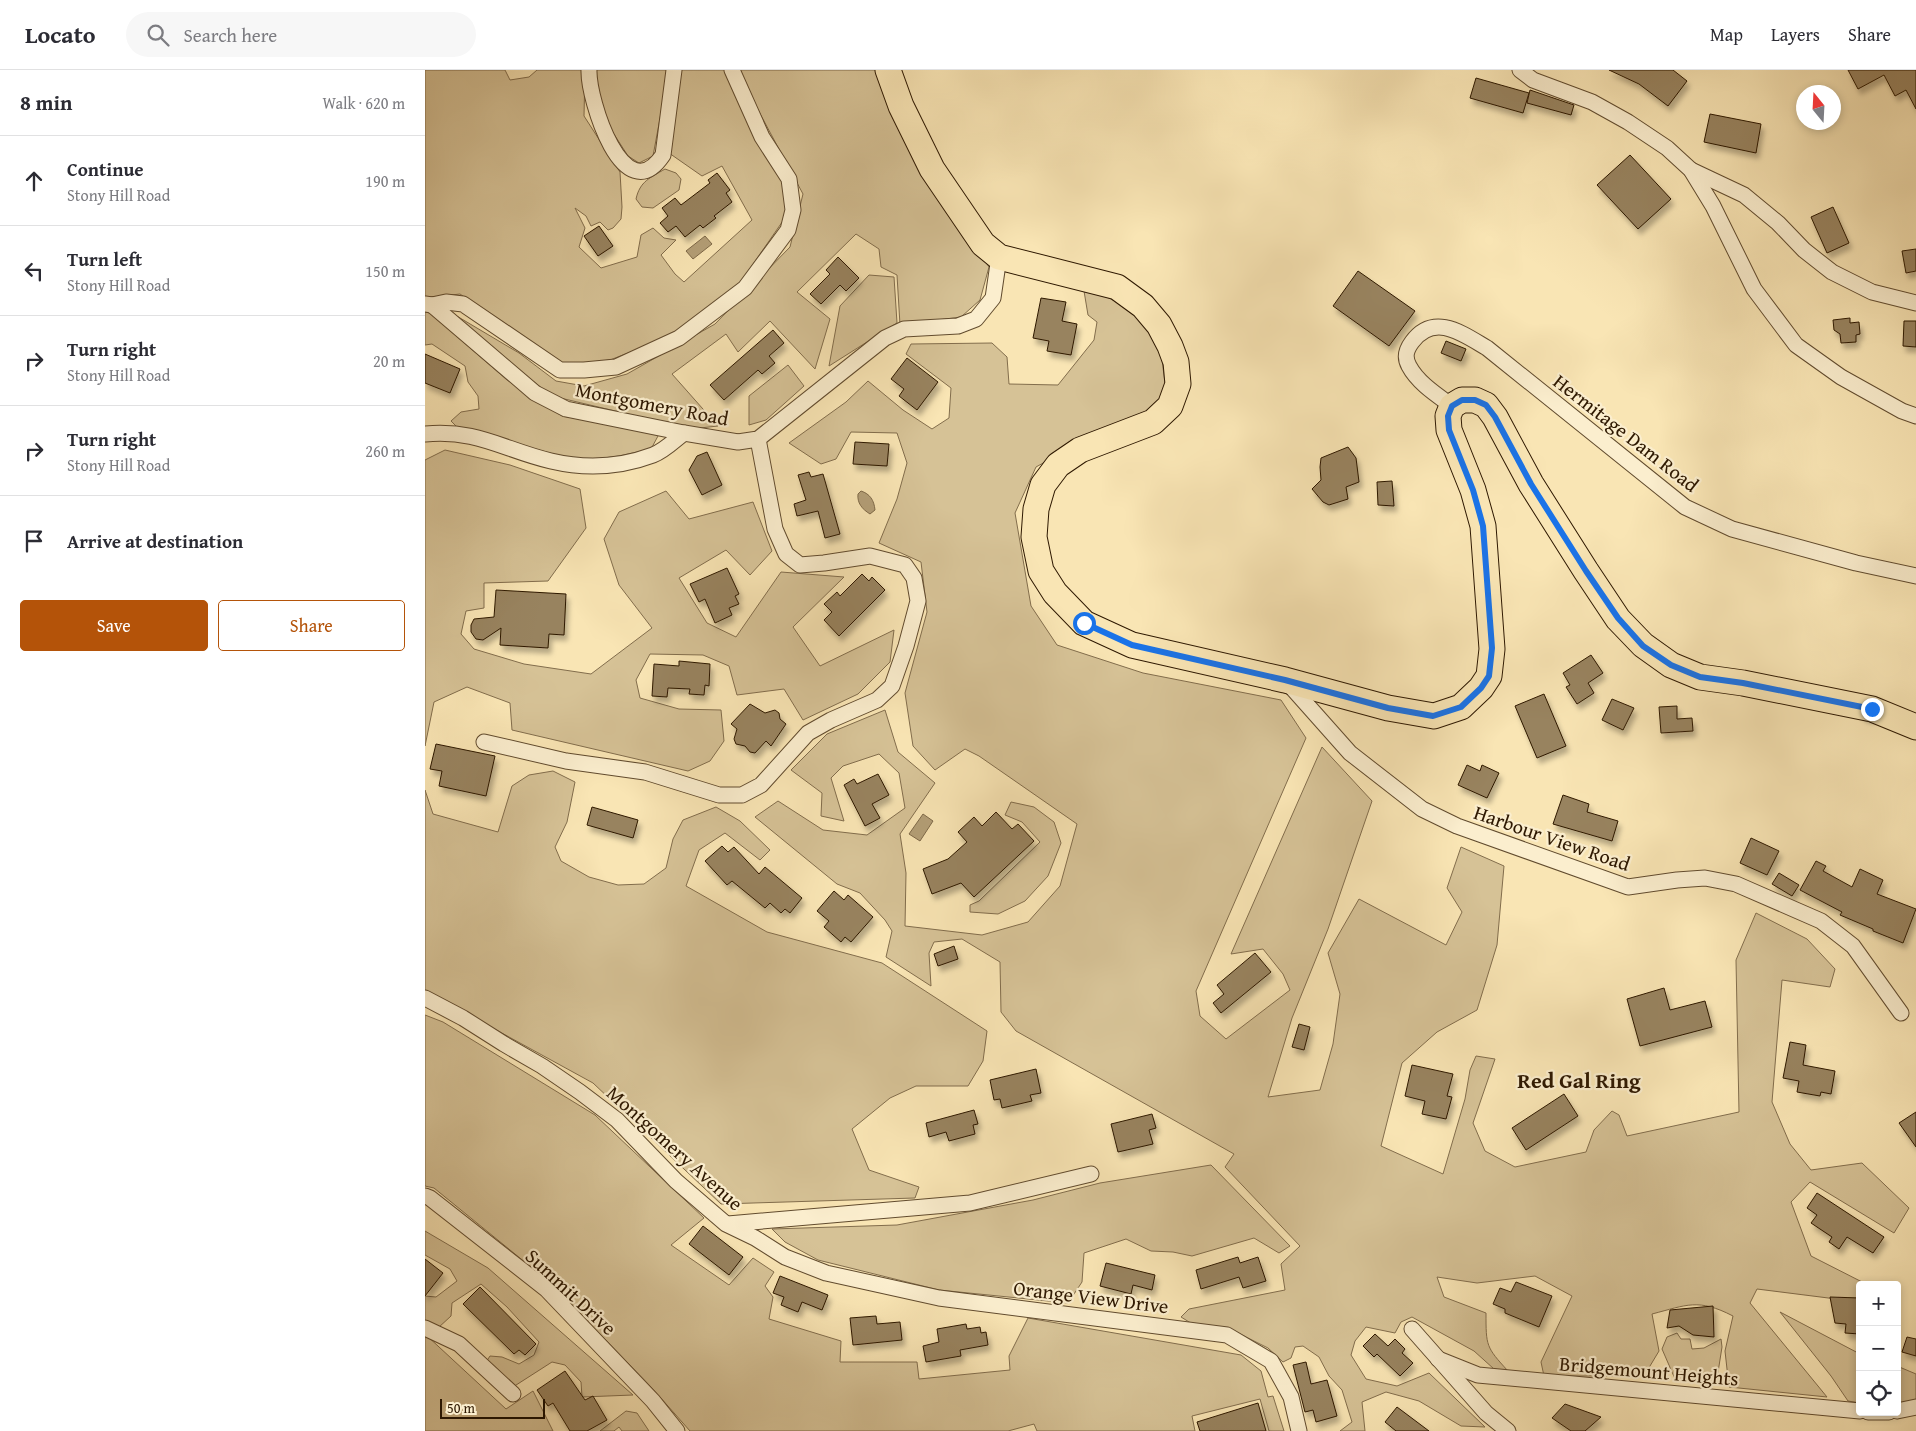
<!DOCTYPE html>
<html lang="en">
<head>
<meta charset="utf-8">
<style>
	body { margin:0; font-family:"Gentium Book Plus",serif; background:#f7f7f7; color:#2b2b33 }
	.controls { position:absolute; right:15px; bottom:15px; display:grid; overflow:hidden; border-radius:5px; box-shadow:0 2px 8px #0003 }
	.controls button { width:45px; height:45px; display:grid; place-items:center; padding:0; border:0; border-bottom:1px solid #e1e1e2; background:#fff; color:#2b2b33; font:25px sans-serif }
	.compass { position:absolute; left:1371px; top:15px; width:45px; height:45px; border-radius:50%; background:#fff; box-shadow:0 2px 8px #0003; rotate:342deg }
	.scale { position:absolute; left:15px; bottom:12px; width:105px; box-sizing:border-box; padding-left:5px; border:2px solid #2e1801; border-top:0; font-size:14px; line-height:18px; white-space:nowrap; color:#2e1801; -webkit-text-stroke:4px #fbeece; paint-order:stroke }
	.stop { position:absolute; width:15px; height:15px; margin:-11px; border:4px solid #1a73e8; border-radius:50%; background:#fff }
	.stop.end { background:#1a73e8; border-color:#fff; box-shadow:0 1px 5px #0008 }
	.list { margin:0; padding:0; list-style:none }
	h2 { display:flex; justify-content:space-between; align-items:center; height:65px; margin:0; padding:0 20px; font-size:21px }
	h2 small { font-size:16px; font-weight:400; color:#7c7c81 }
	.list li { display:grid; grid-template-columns:32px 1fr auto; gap:15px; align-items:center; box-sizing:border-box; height:90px; padding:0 20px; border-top:1px solid #e1e1e2 }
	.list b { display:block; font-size:19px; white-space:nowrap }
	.list p { margin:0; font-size:16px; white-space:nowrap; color:#7c7c81 }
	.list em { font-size:16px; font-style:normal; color:#7c7c81 }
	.actions { display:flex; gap:10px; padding:15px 20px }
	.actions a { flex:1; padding:11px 0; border:1px solid #b45309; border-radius:5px; text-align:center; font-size:18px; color:#b45309 }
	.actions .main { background:#b45309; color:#fff }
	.icon { flex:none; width:28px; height:28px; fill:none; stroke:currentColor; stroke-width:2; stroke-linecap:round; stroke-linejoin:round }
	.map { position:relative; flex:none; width:1491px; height:1361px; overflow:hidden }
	header { display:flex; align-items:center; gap:30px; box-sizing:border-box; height:70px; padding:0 25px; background:#fff; border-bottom:1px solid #e1e1e2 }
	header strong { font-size:24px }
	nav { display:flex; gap:28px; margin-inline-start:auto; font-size:18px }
	.search { width:350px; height:45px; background:#f7f7f7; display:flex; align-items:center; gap:12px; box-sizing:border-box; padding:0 18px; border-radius:28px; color:#7c7c81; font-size:19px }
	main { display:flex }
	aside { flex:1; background:#fff }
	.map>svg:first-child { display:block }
	.green { fill:#d6c296; stroke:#826d4c }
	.water { fill:#b49f77; stroke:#7e6948 }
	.building { fill:#98835e; stroke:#2e1801; filter:url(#shadow) }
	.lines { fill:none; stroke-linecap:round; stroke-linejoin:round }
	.street-casing { stroke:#614b2e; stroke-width:17 }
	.primary-casing { stroke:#2e1801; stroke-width:27 }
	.street { stroke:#fbeece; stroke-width:15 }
	.primary { stroke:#f9e5b4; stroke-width:25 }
	.route { stroke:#1a73e8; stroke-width:6 }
	.labels { text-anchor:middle; stroke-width:4.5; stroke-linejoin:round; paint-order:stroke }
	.street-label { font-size:20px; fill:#2e1801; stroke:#fbeece }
	.quarter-label { font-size:22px; font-weight:bold; fill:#2e1801; stroke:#fbeece }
</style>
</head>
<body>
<header>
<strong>Locato</strong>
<div class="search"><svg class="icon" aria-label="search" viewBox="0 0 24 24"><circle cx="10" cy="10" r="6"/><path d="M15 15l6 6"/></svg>Search here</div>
<nav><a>Map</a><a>Layers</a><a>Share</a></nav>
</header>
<main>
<aside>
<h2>8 min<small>Walk · 620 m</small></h2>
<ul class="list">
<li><svg class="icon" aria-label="ahead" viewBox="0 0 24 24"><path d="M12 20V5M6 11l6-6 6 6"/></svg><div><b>Continue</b><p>Stony Hill Road</p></div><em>190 m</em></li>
<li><svg class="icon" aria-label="left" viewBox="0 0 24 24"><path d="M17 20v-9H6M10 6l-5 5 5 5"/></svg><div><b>Turn left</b><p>Stony Hill Road</p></div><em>150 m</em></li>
<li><svg class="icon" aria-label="right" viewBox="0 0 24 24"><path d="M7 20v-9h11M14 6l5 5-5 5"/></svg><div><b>Turn right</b><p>Stony Hill Road</p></div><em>20 m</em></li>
<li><svg class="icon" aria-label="right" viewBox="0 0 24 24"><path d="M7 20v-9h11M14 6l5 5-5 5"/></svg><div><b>Turn right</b><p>Stony Hill Road</p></div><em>260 m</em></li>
<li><svg class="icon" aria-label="arrive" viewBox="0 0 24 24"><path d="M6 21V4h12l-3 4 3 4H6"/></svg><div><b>Arrive at destination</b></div></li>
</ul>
<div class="actions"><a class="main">Save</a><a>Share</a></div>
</aside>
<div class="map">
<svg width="1491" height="1361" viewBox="0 0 1491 1361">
	<defs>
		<filter id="shadow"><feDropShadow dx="3" dy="5.5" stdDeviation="2.5" flood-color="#0004"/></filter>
	</defs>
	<rect width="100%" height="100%" fill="#f9e5b4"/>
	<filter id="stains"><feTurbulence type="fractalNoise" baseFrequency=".004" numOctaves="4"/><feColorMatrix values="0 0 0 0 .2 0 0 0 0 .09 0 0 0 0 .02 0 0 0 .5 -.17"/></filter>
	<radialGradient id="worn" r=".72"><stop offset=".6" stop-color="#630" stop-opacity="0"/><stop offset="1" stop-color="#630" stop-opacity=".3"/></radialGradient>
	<g class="green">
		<polygon points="0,0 80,0 85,10 104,7 112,0 160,0 159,46 195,102 197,137 196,149 188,158 183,160 175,152 166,156 161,146 150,138 160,158 154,177 176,198 212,187 216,165 228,158 239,168 251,170 236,185 250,204 259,212 327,150 297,96 277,106 244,83 254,0 301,0 358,113 362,145 315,213 247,266 185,290 139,295 35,224 0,228"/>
		<polygon points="171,0 244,0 228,86 214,93 203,86 176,44"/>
		<polygon points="315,0 455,0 504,111 564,197 555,230 536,247 475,255 472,205 456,197 454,179 431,164 372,222 405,249 390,299 345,251 313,282 301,264 247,304 293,356 266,359 127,326 41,259 30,245 94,283 131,311 159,316 202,304 290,254 365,177 378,124 332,38"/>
		<path d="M240,99L251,103L256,109L254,120L228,138L217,137L211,129C215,111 225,108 240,99Z"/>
		<polygon points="444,205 469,207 472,253 404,296 415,236"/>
		<path d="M658,215L702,237L735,273L741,322L721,344L674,362L611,397L590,443L606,536L632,575L718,603L856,630L881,668L771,921L775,946L801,969L865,920L858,904L838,879L806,884L897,677L947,731L903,859L867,948L843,1027L895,1020L908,974L915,924L903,883L934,829L1021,875L1037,842L1022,818L1036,777L1079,796L1072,875L1052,940L1012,962L977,993L956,1076L1018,1104L1040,1029L1045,1000L1051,986L1070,989L1048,1053L1060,1081L1090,1097L1161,1082L1169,1060L1187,1041L1194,1045L1202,1066L1314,1042L1311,890L1331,843L1382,869L1410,899L1405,917L1357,910L1347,1032L1365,1074L1386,1100L1437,1093L1484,1138L1469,1163L1385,1112L1366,1132L1386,1186L1443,1215H1435V1232L1332,1219L1325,1233L1402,1327L1304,1317L1300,1281L1308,1246C1273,1228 1262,1235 1227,1244L1234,1281L1219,1306H1119L1116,1292L1147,1226L1110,1206L1052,1213L1012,1207L1019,1227L1061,1243C1061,1276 1061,1277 1083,1301L1069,1299L1049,1281L987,1247L976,1252L970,1263L941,1257L930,1271L926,1285L941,1309L972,1316L1004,1303L1060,1357L1036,1356L994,1331L961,1322L937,1332L940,1361H915L927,1352L917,1320L904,1306L894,1287L878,1276L870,1277L866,1288L858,1292L843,1278L805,1259L769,1255L756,1247L764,1239L860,1220L856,1194L875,1176L800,1097L809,1084L591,961L576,942L575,892L537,869L509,872L504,883L506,916L461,887L467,861L460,850L435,823L412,814L330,747L353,731L398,760L442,765L480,738L474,703L454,684L418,696L406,708L419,751L396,746L397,723L366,700L402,664L460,640L473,682L510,713L475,764L481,803L480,856L557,865L603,852L635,816L652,754L554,686L540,679L510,700L488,676L480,623L502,542L496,492L454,473L472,429L482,393L472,363L426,362L411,389L396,394L364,373L421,332L443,311L478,340L507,359L524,348L526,318L481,284L486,274L567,273L582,287L584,314L633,315L669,270L672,252L663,245Z"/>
		<polygon points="0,242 5,243 82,310 137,346 223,360 233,366 226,379 194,386 154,391 33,358 26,351 36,342 54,339 53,326 43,312 40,296 7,274 0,275"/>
		<polygon points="363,295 379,316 341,350 324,355 324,326"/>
		<polygon points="20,380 85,395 155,419 161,458 123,511 59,513 59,538 41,541 36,564 49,579 99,594 166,604 227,558 194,515 179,469 194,442 241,421 264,449 328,432 347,481 325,505 301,480 254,508 282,553 311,567 356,502 419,507 368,557 395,596 469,560 465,592 433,624 378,650 359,619 312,625 304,596 278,585 225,584 211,610 215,628 254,639 296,640 299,671 285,691 263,701 87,660 85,633 42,617 9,632 0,676 0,390"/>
		<polygon points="128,701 150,712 142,752 130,777 136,791 164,807 193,815 219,814 241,798 248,769 258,750 291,737 315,751 345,780 335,790 300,763 274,780 261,816 342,862 457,893 562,961 558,991 543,1016 491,1016 465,1028 427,1059 444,1100 494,1117 490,1128 296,1134 168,1013 0,921 0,720 8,744 73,762 87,716 104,705"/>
		<polygon points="586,732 609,737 629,752 636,773 623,806 600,831 573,844 545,842 545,835 554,831 615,772 597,752 580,745"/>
		<polygon points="0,945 18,952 170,1045 279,1148 246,1175 304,1215 328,1188 349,1202 340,1216 348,1227 344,1249 416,1271 415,1292 492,1292 494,1309 585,1300 584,1286 603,1248 816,1285 836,1301 843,1327 848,1326 859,1361 844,1361 835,1329 767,1346 770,1361 612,1361 609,1354 583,1361 265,1361 227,1318 128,1215 9,1118 0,1116"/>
		<polygon points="786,1095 865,1176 854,1183 829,1168 767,1186 748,1182 726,1181 701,1169 659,1183 657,1212 643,1233 514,1220 393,1190 360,1172 347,1159 472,1155 608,1130 675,1113"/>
		<polygon points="0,1161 63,1198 208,1325 157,1327 156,1312 140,1295 127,1292 88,1317 61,1292 65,1286 77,1287 94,1294 109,1285 114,1272 82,1237 56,1214 27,1233 26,1246 13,1258 0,1252 0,1226 11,1227 32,1211 25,1199 0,1185"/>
		<polygon points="1355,1242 1435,1284 1435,1333 1423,1331 1406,1306"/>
		<polygon points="1252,1263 1256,1269 1265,1269 1267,1279 1279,1278 1296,1269 1297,1277 1291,1315 1250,1309 1237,1279 1242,1267"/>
		<polygon points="0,1264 81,1339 108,1321 128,1361 0,1361"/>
		<polygon points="1472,1296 1491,1304 1491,1332 1472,1336"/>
		<polygon points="201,1341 212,1343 224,1361 197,1361 194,1357 189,1361 175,1361"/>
	</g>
	<g class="water">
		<polygon points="280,166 287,174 268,189 261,181"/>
		<path d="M436,421C445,424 449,430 450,440L445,444C437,439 432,433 433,424Z"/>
		<polygon points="498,744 508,751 495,771 484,764"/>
	</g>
	<g class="building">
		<polygon points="1184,0 1248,0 1262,11 1243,36 1214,14"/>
		<polygon points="1423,0 1491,0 1491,39 1481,20 1470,26 1459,5 1433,19"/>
		<polygon points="1051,8 1104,23 1098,43 1045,28"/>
		<polygon points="1105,20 1149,35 1146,45 1102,33"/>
		<polygon points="1285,44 1336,54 1331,83 1279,72"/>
		<polygon points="1205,85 1246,129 1213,159 1172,115"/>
		<polygon points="292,103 305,120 301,123 307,132 289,146 291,148 278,158 275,155 260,167 251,156 243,162 235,153 243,146 237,138 250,128 256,135 285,113 283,110"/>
		<polygon points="1408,137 1424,173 1402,183 1386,147"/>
		<polygon points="174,156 188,176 173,186 159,166"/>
		<polygon points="1491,179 1491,201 1481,203 1477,181"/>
		<polygon points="413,187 434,208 421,221 415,215 396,234 385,224 405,204 401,200"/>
		<polygon points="933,201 990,241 964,276 908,236"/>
		<polygon points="616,228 641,232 637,251 652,254 646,285 622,281 624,271 608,268"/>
		<polygon points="1425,248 1425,253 1434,252 1435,264 1431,265 1431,272 1416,273 1415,264 1409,260 1408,250"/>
		<polygon points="1479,251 1491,251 1491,277 1478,276"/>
		<polygon points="348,260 359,273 344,286 350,293 337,304 333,300 299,330 285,315"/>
		<polygon points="1021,271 1041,279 1036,291 1016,283"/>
		<polygon points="0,284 35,299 25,323 0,313"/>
		<polygon points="482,288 513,312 492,340 474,326 479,319 466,309"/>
		<polygon points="430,372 464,374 462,396 428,394"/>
		<polygon points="923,377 931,388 934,412 921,417 923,429 904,435 898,432 887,419 896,410 895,397 896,388"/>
		<polygon points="282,382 297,415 277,425 264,400 272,386"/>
		<polygon points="384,402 386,407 398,404 415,464 400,468 393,441 372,446 369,434 381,430 373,405"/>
		<polygon points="967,411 969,436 953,435 952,412"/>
		<polygon points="302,498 314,524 310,526 314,534 304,538 307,545 290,553 280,529 274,532 265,514"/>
		<polygon points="437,504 444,511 447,507 460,520 414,566 399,550 407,542 399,534 412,522 415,526"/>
		<polygon points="71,520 141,524 139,565 124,564 123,578 75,575 76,558 58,570 51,569 46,562 46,555 49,549 69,547"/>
		<polygon points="1166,585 1178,603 1163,613 1169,623 1152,634 1141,617 1145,615 1138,603"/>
		<polygon points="254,591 285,594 284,616 280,615 279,625 264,624 265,619 243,618 242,627 227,626 229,594 254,596"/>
		<polygon points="1119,624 1141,676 1112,688 1090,636"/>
		<polygon points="1187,629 1209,638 1198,660 1177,650"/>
		<polygon points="325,634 340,643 350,640 354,643 355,649 361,654 346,676 341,671 330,683 325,682 320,676 311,674 309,669 312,659 306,654"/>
		<polygon points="1252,636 1252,649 1267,648 1268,661 1236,663 1234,637"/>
		<polygon points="11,674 70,686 61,726 14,716 17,701 5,699"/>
		<polygon points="1042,695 1055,701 1057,695 1074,703 1062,728 1033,715"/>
		<polygon points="453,704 464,725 447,734 455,748 440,756 419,715 429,709 432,714"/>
		<polygon points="1138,725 1164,734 1162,742 1193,751 1187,771 1128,754"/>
		<polygon points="167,737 213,750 208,768 162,755"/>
		<polygon points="571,742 587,759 593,754 609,771 549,827 536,813 507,824 498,799 523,789 542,772 533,762 549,747 557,756"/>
		<polygon points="1326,768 1354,781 1342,805 1315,793"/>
		<polygon points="297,776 303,782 309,777 334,804 340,797 377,828 365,843 360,839 356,843 345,833 340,838 307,811 302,815 280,791"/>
		<polygon points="1391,791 1401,796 1398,801 1427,817 1435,799 1458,810 1452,824 1491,839 1478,873 1448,861 1448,859 1415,845 1417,842 1375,820"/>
		<polygon points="1354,803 1374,815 1367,826 1347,814"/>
		<polygon points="409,821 419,830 423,825 448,847 426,872 420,867 416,872 399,857 404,851 392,841"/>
		<polygon points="529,876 533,889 513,896 509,884"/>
		<polygon points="830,883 846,902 796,943 788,933 799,924 792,915"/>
		<polygon points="1239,918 1245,940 1280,931 1287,957 1215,976 1202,929"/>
		<polygon points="874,954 885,957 879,980 867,977"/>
		<polygon points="1365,972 1381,975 1378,995 1410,1001 1406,1024 1396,1022 1395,1026 1372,1022 1374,1011 1358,1008"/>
		<polygon points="987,995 1028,1004 1022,1026 1027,1027 1021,1049 997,1044 1000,1031 980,1026"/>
		<polygon points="611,999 616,1023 605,1025 607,1031 577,1038 575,1029 569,1030 565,1010"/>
		<polygon points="1139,1024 1153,1046 1101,1080 1087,1058"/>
		<polygon points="549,1040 553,1054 548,1055 550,1064 524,1071 521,1062 504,1067 501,1053"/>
		<polygon points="1491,1042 1491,1077 1474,1053"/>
		<polygon points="727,1044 731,1058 724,1060 728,1074 693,1082 686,1054"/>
		<polygon points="1392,1123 1459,1167 1448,1183 1422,1167 1414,1179 1404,1172 1407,1167 1386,1153 1392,1145 1382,1138"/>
		<polygon points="278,1156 318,1187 304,1205 264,1174"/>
		<polygon points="813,1187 815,1193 833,1187 841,1211 818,1218 814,1207 776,1219 771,1200"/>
		<polygon points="0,1189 18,1203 0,1226"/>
		<polygon points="681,1193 730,1205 727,1220 708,1215 706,1224 675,1216"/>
		<polygon points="355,1206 403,1225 397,1240 377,1232 373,1242 356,1235 359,1227 348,1223"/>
		<polygon points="1091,1212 1127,1226 1114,1257 1080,1243 1080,1239 1068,1234 1075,1218 1086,1222"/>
		<polygon points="55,1217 111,1274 100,1285 94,1280 89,1284 38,1234"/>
		<polygon points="1405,1227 1435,1228 1435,1264 1420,1263 1421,1254 1410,1253"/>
		<polygon points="1288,1236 1289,1267 1268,1265 1254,1256 1242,1258 1245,1240"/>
		<polygon points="451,1246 452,1254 475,1252 477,1270 428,1275 425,1248"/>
		<polygon points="541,1254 542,1259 555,1257 556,1263 561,1262 563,1275 535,1280 536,1286 501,1292 498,1276 514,1272 512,1259"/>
		<polygon points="950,1264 963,1276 970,1269 980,1279 977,1283 988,1293 975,1306 952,1284 949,1287 938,1276"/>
		<polygon points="1482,1267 1491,1269 1491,1286 1477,1282"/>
		<polygon points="881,1292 886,1314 902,1310 912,1346 891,1352 888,1340 880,1342 868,1295"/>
		<polygon points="140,1301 160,1330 168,1326 182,1350 162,1361 145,1361 128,1333 123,1336 112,1320"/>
		<polygon points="833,1333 841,1361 775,1361 772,1352"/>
		<polygon points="1140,1334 1176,1347 1160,1361 1146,1361 1127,1348"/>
		<polygon points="972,1337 1004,1361 971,1361 960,1352"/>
	</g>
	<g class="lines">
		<defs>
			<g id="street">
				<path d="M164,0C163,30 199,143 238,85L249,0"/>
				<polyline points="1095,0 1108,10 1167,32 1203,52 1242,78 1266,100 1288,136 1329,219 1371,275 1416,307 1477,341 1491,346"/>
				<polyline points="1266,100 1319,125 1353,153 1379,180 1407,202 1447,222 1491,233"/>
				<polyline points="0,234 7,235 21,232 38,234 135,300 159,300 191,297 254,268 320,218 363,160 368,140 364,109 337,67 307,0"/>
				<polyline points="7,235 110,323 141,339 259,363 313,372 333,369 460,268 479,259 533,256 551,249 568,228 574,187"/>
				<path d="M1027,336C1012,325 993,313 984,296C979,287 981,280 987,272C1009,242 1038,264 1062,278L1260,437L1307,459L1431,493L1491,506"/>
				<path d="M0,364C52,359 79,380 126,391C160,399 196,397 228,385C239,381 250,370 259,363"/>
				<polyline points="861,611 925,683 997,739 1032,756 1203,817 1252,810 1280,808 1311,814 1396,851 1428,876 1476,943"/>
				<polyline points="59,672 141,691 220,702 294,725 317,725 336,715 383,663 406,650 452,630 467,616 481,576 493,531 489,508 480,495 445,486 399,493 375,495 361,484 350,459 333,369"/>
				<polyline points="0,928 38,948 79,974 117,996 155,1022 192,1050 251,1111 301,1154 330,1168 360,1187 401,1203 514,1228 802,1265 846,1291 866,1327 874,1361"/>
				<polyline points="0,1126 5,1128 121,1219 228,1331 252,1361"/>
				<polyline points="303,1154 545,1133 666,1104"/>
				<polyline points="0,1258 34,1274 88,1324"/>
				<polyline points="987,1259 1061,1343 1083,1361"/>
				<polyline points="1013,1289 1053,1305 1435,1341"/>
				<polyline points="1472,1341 1491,1337"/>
				<polyline points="1443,1342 1464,1342"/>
			</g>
			<polyline id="primary" points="463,0 476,36 507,99 558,174 574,187 692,217 718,236 734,255 745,276 751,292 753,314 745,336 728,352 655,380 633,395 618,415 611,439 609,467 616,501 630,523 659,553 707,575 860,610 963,638 1009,646 1036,637 1056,618 1064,606 1067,579 1058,456 1048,420 1024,360 1023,346 1027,336 1037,330 1050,330 1061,335 1070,347 1106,414 1161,501 1193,549 1218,575 1246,595 1275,607 1318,613 1447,639 1491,657"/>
		</defs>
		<use href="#street" class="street-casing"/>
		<use href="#primary" class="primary-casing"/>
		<use href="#street" class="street"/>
		<use href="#primary" class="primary"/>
	</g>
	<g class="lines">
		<polyline class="route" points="659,553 707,575 860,610 963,638 1008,646 1036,637 1056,618 1064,606 1067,578 1058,456 1048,420 1024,360 1023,346 1027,336 1037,330 1050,330 1061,335 1070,347 1106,414 1161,501 1193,548 1218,576 1246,595 1275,607 1318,613 1447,639"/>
	</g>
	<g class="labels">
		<g class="street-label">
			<text transform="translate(227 334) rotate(11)" y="7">Montgomery Road</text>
			<text transform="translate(1201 363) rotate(38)" y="7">Hermitage Dam Road</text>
			<text transform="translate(1127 768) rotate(19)" y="7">Harbour View Road</text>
			<text transform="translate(250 1078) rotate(42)" y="7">Montgomery Avenue</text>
			<text transform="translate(146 1222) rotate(43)" y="7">Summit Drive</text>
			<text transform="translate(666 1227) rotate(7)" y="7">Orange View Drive</text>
			<text transform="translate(1224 1301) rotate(5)" y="7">Bridgemount Heights</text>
		</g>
		<g class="quarter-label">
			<text x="1154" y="1018">Red Gal Ring</text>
		</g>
	</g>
	<rect width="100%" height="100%" filter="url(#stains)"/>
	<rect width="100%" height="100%" fill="url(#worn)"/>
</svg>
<div class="controls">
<button>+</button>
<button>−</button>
<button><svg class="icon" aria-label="locate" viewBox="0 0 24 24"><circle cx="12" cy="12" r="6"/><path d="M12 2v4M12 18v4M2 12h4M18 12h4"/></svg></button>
</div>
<svg class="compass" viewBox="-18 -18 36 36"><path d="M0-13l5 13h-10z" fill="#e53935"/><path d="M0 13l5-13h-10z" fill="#7c7c81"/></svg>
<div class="scale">50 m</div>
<div class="stop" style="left:659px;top:553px"></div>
<div class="stop end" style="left:1447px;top:639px"></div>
</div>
</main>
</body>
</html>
